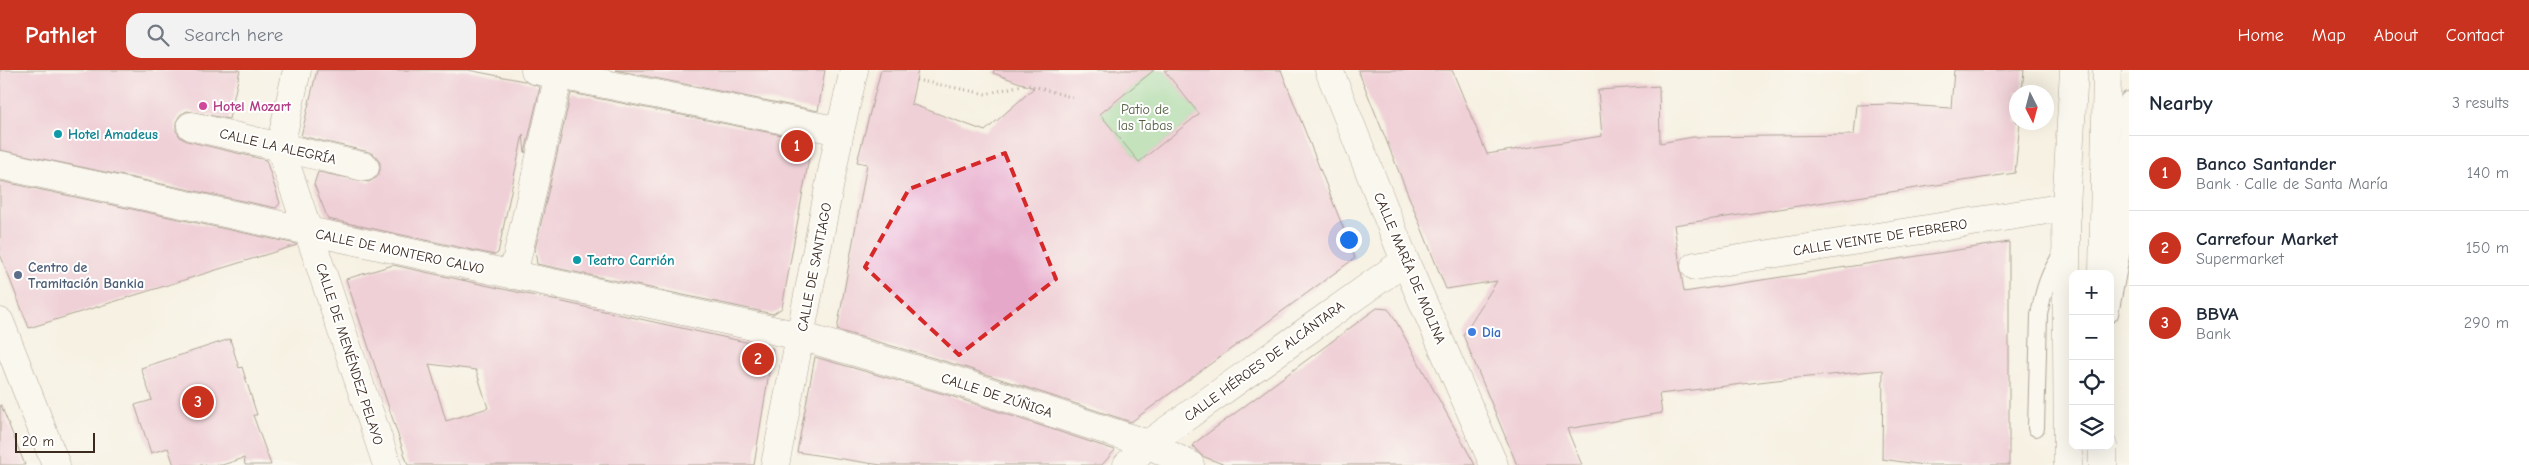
<!DOCTYPE html>
<html lang="en">
<head>
<meta charset="utf-8">
<style>
	body { margin:0; font-family:"Comic Neue",sans-serif; background:#f2f2f3; color:#1f2937 }
	.controls { position:absolute; right:15px; bottom:15px; display:grid; overflow:hidden; border-radius:10px; box-shadow:0 5px 20px #0002 }
	.controls button { width:45px; height:45px; display:grid; place-items:center; padding:0; border:0; border-bottom:1px solid #e0e1e3; background:#fff; color:#1f2937; font:25px sans-serif }
	.compass { position:absolute; left:2009px; top:15px; width:45px; height:45px; border-radius:50%; background:#fff; box-shadow:0 5px 20px #0002; rotate:174deg }
	.scale { position:absolute; left:15px; bottom:12px; width:80px; box-sizing:border-box; padding-left:5px; border:2px solid #3b2a1e; border-top:0; font-size:14px; line-height:18px; white-space:nowrap; color:#3b2a1e; -webkit-text-stroke:4px #fff; paint-order:stroke }
	.you { position:absolute; left:1348px; top:169px; width:18px; height:18px; margin:-12px; border:4px solid #fff; border-radius:50%; background:#1a73e8; box-shadow:0 0 0 8px #1a73e833 }
	.badge { display:grid; place-items:center; width:32px; height:32px; border-radius:50%; background:#c8321e; color:#fff; font-size:16px; font-weight:700 }
	.pin { position:absolute; translate:-50% -50%; border:2px solid #fff; box-shadow:0 1px 5px #0006 }
	.list { margin:0; padding:0; list-style:none }
	h2 { display:flex; justify-content:space-between; align-items:center; height:65px; margin:0; padding:0 20px; font-size:21px }
	h2 small { font-size:16px; font-weight:400; color:#747a83 }
	.list li { display:grid; grid-template-columns:32px 1fr auto; gap:15px; align-items:center; box-sizing:border-box; height:75px; padding:0 20px; border-top:1px solid #e0e1e3 }
	.list b { display:block; font-size:19px; white-space:nowrap }
	.list p { margin:0; font-size:16px; white-space:nowrap; color:#747a83 }
	.list em { font-size:16px; font-style:normal; color:#747a83 }
	.icon { flex:none; width:28px; height:28px; fill:none; stroke:currentColor; stroke-width:2; stroke-linecap:round; stroke-linejoin:round }
	.map { position:relative; flex:none; width:2129px; height:395px; overflow:hidden }
	header { display:flex; align-items:center; gap:30px; box-sizing:border-box; height:70px; padding:0 25px; background:#c8321e; color:#fff }
	header strong { font-size:24px }
	nav { display:flex; gap:28px; margin-inline-start:auto; font-size:18px }
	.search { width:350px; height:45px; background:#f2f2f3; display:flex; align-items:center; gap:12px; box-sizing:border-box; padding:0 18px; border-radius:15px; color:#747a83; font-size:19px }
	main { display:flex }
	aside { flex:1; background:#fff }
	.map>svg:first-child { display:block }
	.green { fill:#87d391; stroke:#617e58 }
	.building { fill:#e6a8c9; fill-rule:evenodd }
	.lines { fill:none; stroke-linecap:round; stroke-linejoin:round }
	.lane-casing { stroke:#57483b; stroke-width:18 }
	.street-casing { stroke:#57483b; stroke-width:29 }
	.secondary-casing { stroke:#57483b; stroke-width:29 }
	.path { stroke:#57483b; stroke-width:3; stroke-dasharray:1 4; stroke-linecap:butt }
	.lane { stroke:#fff; stroke-width:16 }
	.street { stroke:#fff; stroke-width:28 }
	.secondary { stroke:#fff; stroke-width:28 }
	.marked { fill:none; stroke:#d62828; stroke-width:4; stroke-dasharray:10 6; stroke-linejoin:round }
	.hotel-dot { fill:#d1479c; stroke:#fff; stroke-width:2 }
	.culture-dot { fill:#0f9aa8; stroke:#fff; stroke-width:2 }
	.service-dot { fill:#5c6f8a; stroke:#fff; stroke-width:2 }
	.shop-dot { fill:#3f7fe0; stroke:#fff; stroke-width:2 }
	.labels { text-anchor:middle; stroke-width:4; stroke-linejoin:round; paint-order:stroke }
	.hotel-label { font-size:14px; font-weight:bold; fill:#b23c85; stroke:#fff; text-anchor:start }
	.park-label { font-size:14px; fill:#525d40; stroke:#fff }
	.culture-label { font-size:14px; font-weight:bold; fill:#0d838f; stroke:#fff; text-anchor:start }
	.street-label { font-size:14px; fill:#3b2a1e; stroke:#fff }
	.service-label { font-size:14px; font-weight:bold; fill:#4e5e75; stroke:#fff; text-anchor:start }
	.shop-label { font-size:14px; font-weight:bold; fill:#366cbe; stroke:#fff; text-anchor:start }
</style>
</head>
<body>
<header>
<strong>Pathlet</strong>
<div class="search"><svg class="icon" aria-label="search" viewBox="0 0 24 24"><circle cx="10" cy="10" r="6"/><path d="M15 15l6 6"/></svg>Search here</div>
<nav><a>Home</a><a>Map</a><a>About</a><a>Contact</a></nav>
</header>
<main>
<div class="map">
<svg width="2129" height="395" viewBox="0 0 2129 395">
	<rect width="100%" height="100%" fill="#fff"/>
	<filter id="ink" filterUnits="userSpaceOnUse"><feTurbulence type="fractalNoise" baseFrequency=".02" numOctaves="2"/><feDisplacementMap in="SourceGraphic" scale="10" xChannelSelector="R" yChannelSelector="G"/><feConvolveMatrix kernelMatrix="1 2 1 2 8 2 1 2 1" color-interpolation-filters="sRGB"/></filter>
	<filter id="wash" filterUnits="userSpaceOnUse"><feTurbulence type="fractalNoise" baseFrequency=".0096" numOctaves="4" result="noise"/><feDisplacementMap in="SourceGraphic" scale="20" xChannelSelector="R" yChannelSelector="G"/><feGaussianBlur stdDeviation="1.12" result="paint"/><feColorMatrix in="noise" values="0 0 0 0 0 0 0 0 0 0 0 0 0 0 0 0 0 1.4 0 .05"/><feComposite in="paint" operator="in"/></filter>
	<g filter="url(#wash)">
		<rect width="100%" height="100%" fill="#f6f1e2"/>
		<polygon class="green" points="1154,0 1164,0 1199,44 1139,92 1100,44"/>
		<g id="blocks">
			<g class="building">
				<polygon points="0,0 240,0 229,49 187,41 180,45 176,52 176,61 181,68 187,71 266,90 280,133 276,138 0,80"/>
				<polygon points="317,0 468,0 524,11 540,17 525,83 523,64 498,183 495,185 328,149 314,114 318,102 369,112 377,107 380,100 380,93 376,86 369,82 301,66"/>
				<polygon points="615,0 825,0 818,41"/>
				<polygon points="881,0 918,0 911,34 985,61 1034,18 993,3 994,0 1154,0 1100,44 1139,92 1199,44 1164,0 1281,0 1355,188 1131,352 961,296 837,260 867,94 857,92"/>
				<polygon points="1358,0 1452,0 1487,84 1602,66 1598,20 1659,16 1660,73 1693,67 1854,65 1857,35 1891,34 1951,38 1954,0 2024,0 2022,22 2016,22 2016,52 2020,52 2015,103 1674,155 1684,222 2009,172 2009,395 1923,395 1882,389 1883,300 1776,310 1659,324 1662,343 1567,359 1582,395 1517,395 1463,265 1497,211 1446,219"/>
				<polygon points="571,23 812,71 782,238 773,244 537,194 535,179"/>
				<polygon points="0,111 296,174 297,175 29,258 0,184"/>
				<path d="M393,195L773,278L754,395H408L346,209ZM429,294L476,300L488,338L446,351Z"/>
				<polygon points="1377,238 1388,239 1392,244 1475,395 1225,395 1202,386 1192,375"/>
				<polygon points="230,269 239,298 242,297 257,345 253,345 271,395 245,395 244,388 222,395 174,395 168,378 151,383 135,335 152,330 141,298"/>
				<polygon points="815,287 951,326 1115,380 1102,395 881,395 797,382"/>
				<polygon points="0,335 1,335 25,395 0,395"/>
			</g>
		</g>
	</g>
	<g filter="url(#ink)">
		<use href="#blocks" fill-opacity="0" stroke="#57483b" stroke-width="1"/>
		<g class="lines">
			<defs>
				<g id="lane">
					<polyline points="2110,244 2125,166 2128,30"/>
					<path d="M2036,358L2039,245C2043,222 2049,199 2065,181"/>
				</g>
				<g id="street">
					<polyline points="297,0 280,77 387,395"/>
					<polyline points="535,0 840,61"/>
					<polyline points="1329,0 1405,191 1494,395"/>
					<polyline points="191,56 365,97"/>
					<polyline points="0,95 800,266 956,311 1148,374 1190,395"/>
					<polyline points="1695,196 2066,137"/>
					<polyline points="513,205 560,0"/>
					<polyline points="0,252 56,395"/>
					<polyline points="775,395 840,61 854,0"/>
					<polyline points="1127,395 1148,374 1405,191"/>
				</g>
				<g id="secondary">
					<polyline points="2103,204 2107,0"/>
					<polyline points="2068,395 2066,137 2074,0"/>
					<polyline points="2103,395 2103,376"/>
				</g>
			</defs>
			<use href="#lane" class="lane-casing"/>
			<use href="#street" class="street-casing"/>
			<use href="#secondary" class="secondary-casing"/>
			<polyline class="path" points="916,10 986,24 1026,14 1074,28"/>
			<use href="#lane" class="lane"/>
			<use href="#street" class="street"/>
			<use href="#secondary" class="secondary"/>
		</g>
	</g>
	<path d="M0 0H2129V395H0ZM1005,83L1056,209L959,285L865,197L909,119Z" fill="#f6f1e2" fill-opacity=".55" fill-rule="evenodd"/>
	<path class="marked" d="M1005,83L1056,209L959,285L865,197L909,119Z"/>
	<circle class="hotel-dot" cx="203" cy="36" r="5"/>
	<g class="culture-dot">
		<circle cx="58" cy="64" r="5"/>
		<circle cx="577" cy="190" r="5"/>
	</g>
	<circle class="service-dot" cx="18" cy="205" r="5"/>
	<circle class="shop-dot" cx="1472" cy="262" r="5"/>
	<g class="labels">
		<g class="hotel-label">
			<text x="213" y="41">Hotel Mozart</text>
		</g>
		<g class="park-label">
			<text x="1145" y="44">Patio de<tspan x="1145" dy="16">las Tabas</tspan></text>
		</g>
		<g class="culture-label">
			<text x="68" y="69">Hotel Amadeus</text>
			<text x="587" y="195">Teatro Carrión</text>
		</g>
		<g class="street-label">
			<text transform="translate(278 76) rotate(13)" y="5">CALLE LA ALEGRÍA</text>
			<text transform="translate(1880 167) rotate(-9)" y="5">CALLE VEINTE DE FEBRERO</text>
			<text transform="translate(400 181) rotate(12)" y="5">CALLE DE MONTERO CALVO</text>
			<text transform="translate(814 197) rotate(-79)" y="5">CALLE DE SANTIAGO</text>
			<text transform="translate(1410 198) rotate(67)" y="5">CALLE MARÍA DE MOLINA</text>
			<text transform="translate(350 284) rotate(72)" y="5">CALLE DE MENÉNDEZ PELAYO</text>
			<text transform="translate(1264 291) rotate(-36)" y="5">CALLE HÉROES DE ALCÁNTARA</text>
			<text transform="translate(997 325) rotate(18)" y="5">CALLE DE ZÚÑIGA</text>
		</g>
		<g class="service-label">
			<text x="28" y="202">Centro de<tspan x="28" dy="16">Tramitación Bankia</tspan></text>
		</g>
		<g class="shop-label">
			<text x="1482" y="267">Dia</text>
		</g>
	</g>
</svg>
<div class="controls">
<button>+</button>
<button>−</button>
<button><svg class="icon" aria-label="locate" viewBox="0 0 24 24"><circle cx="12" cy="12" r="6"/><path d="M12 2v4M12 18v4M2 12h4M18 12h4"/></svg></button>
<button><svg class="icon" aria-label="layers" viewBox="0 0 24 24"><path d="M12 4l9 5-9 5-9-5zM3 14l9 5 9-5"/></svg></button>
</div>
<svg class="compass" viewBox="-18 -18 36 36"><path d="M0-13l5 13h-10z" fill="#e53935"/><path d="M0 13l5-13h-10z" fill="#747a83"/></svg>
<div class="scale">20 m</div>
<div class="you"></div>
<div class="pin badge" style="left:797px;top:76px">1</div>
<div class="pin badge" style="left:758px;top:289px">2</div>
<div class="pin badge" style="left:198px;top:332px">3</div>
</div>
<aside>
<h2>Nearby<small>3 results</small></h2>
<ul class="list">
<li><span class="badge">1</span><div><b>Banco Santander</b><p>Bank · Calle de Santa María</p></div><em>140 m</em></li>
<li><span class="badge">2</span><div><b>Carrefour Market</b><p>Supermarket</p></div><em>150 m</em></li>
<li><span class="badge">3</span><div><b>BBVA</b><p>Bank</p></div><em>290 m</em></li>
</ul>
</aside>
</main>
</body>
</html>
